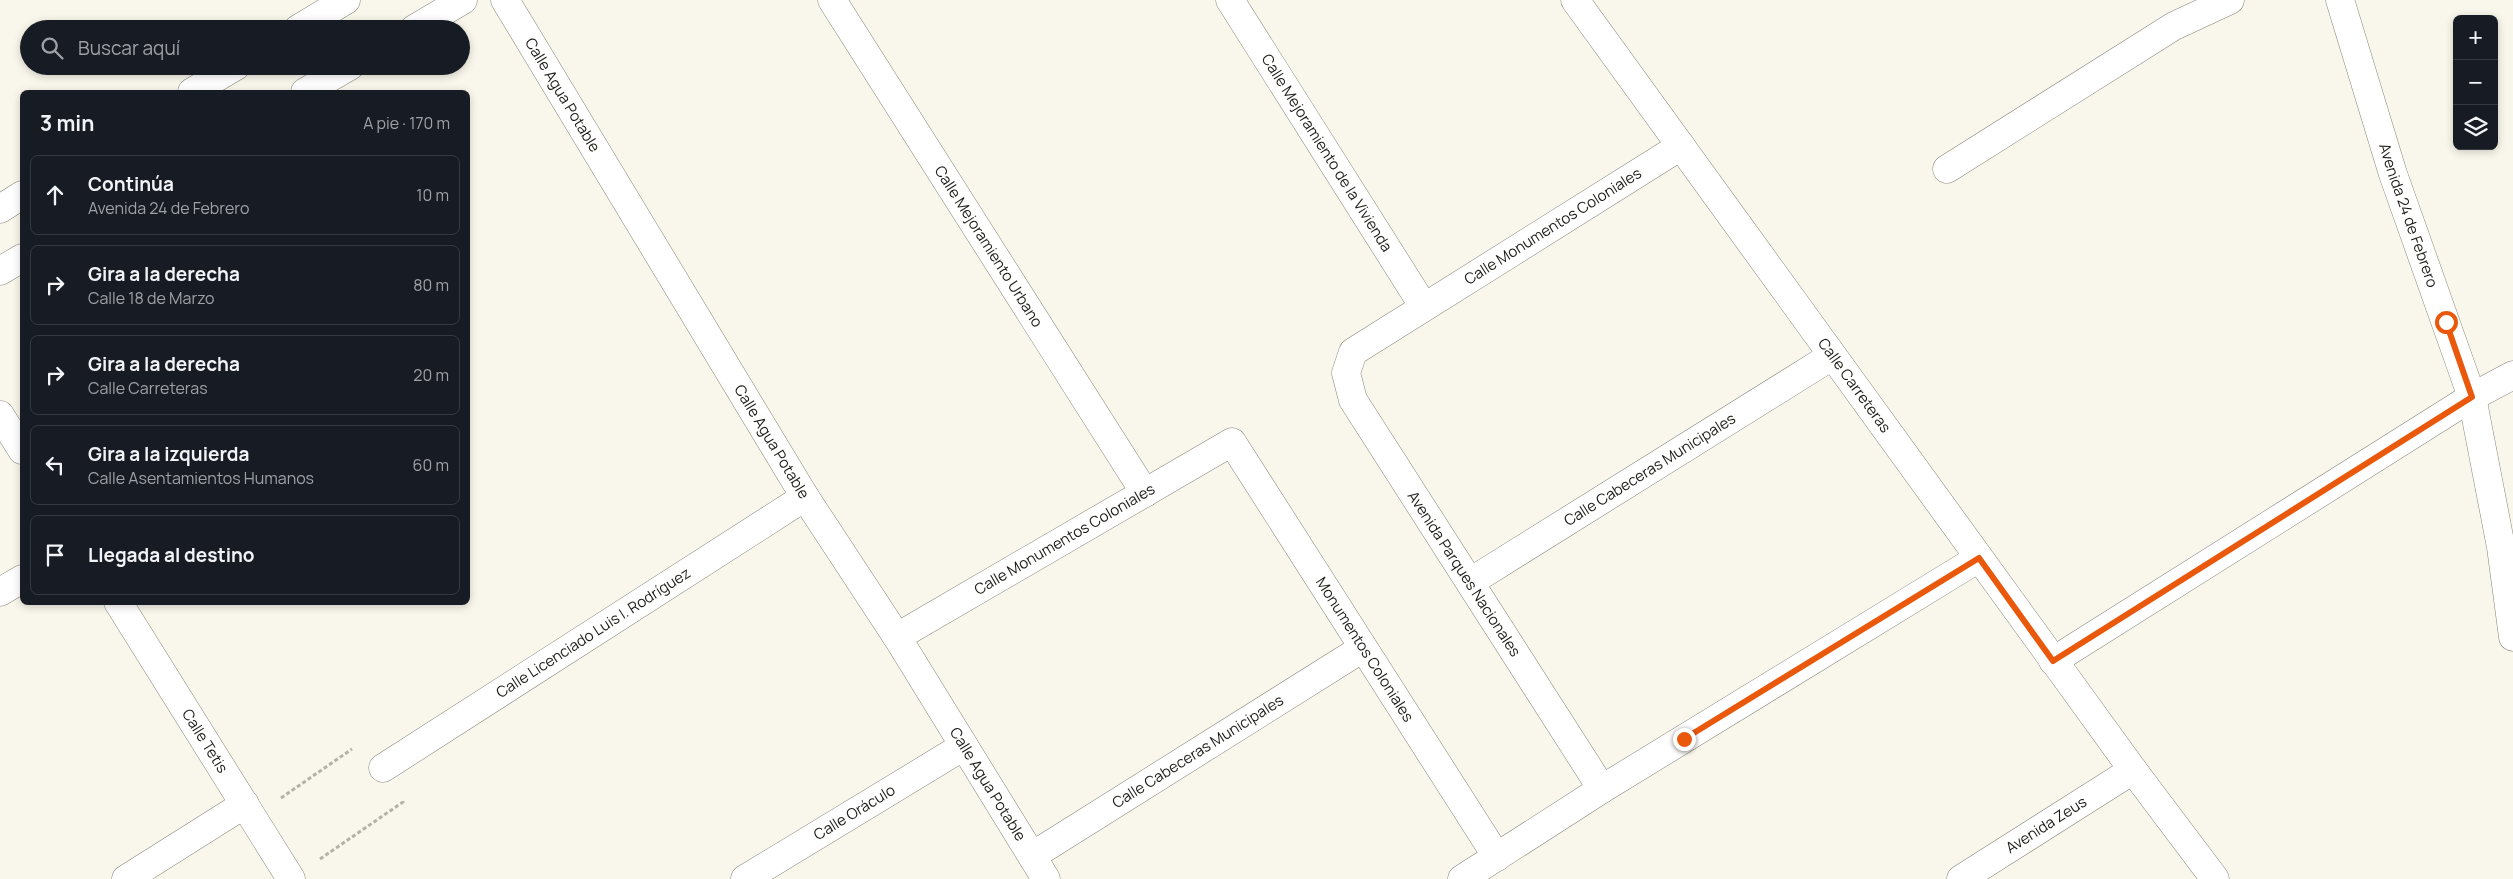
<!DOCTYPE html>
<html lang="es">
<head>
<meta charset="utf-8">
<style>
	body { margin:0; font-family:Manrope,sans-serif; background:#20242c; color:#f1f3f6 }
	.controls { position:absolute; right:15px; top:15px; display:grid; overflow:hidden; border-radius:8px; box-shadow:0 2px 8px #0003 }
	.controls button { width:45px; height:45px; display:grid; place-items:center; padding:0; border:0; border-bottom:1px solid #363941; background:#171b24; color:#f1f3f6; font:25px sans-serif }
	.stop { position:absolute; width:15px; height:15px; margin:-11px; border:4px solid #ea580c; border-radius:50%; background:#fff }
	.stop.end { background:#ea580c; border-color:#fff; box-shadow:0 1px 5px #0008 }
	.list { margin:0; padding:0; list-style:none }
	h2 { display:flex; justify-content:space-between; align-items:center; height:65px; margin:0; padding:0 20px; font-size:21px }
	h2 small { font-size:16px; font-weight:400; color:#9ea1a6 }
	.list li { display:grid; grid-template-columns:32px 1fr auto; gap:15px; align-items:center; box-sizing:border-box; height:80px; margin:0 10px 10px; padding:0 10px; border:1px solid #363941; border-radius:8px }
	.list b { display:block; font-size:19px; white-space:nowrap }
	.list p { margin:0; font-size:16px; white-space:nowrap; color:#9ea1a6 }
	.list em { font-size:16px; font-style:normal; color:#9ea1a6 }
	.icon { flex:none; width:28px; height:28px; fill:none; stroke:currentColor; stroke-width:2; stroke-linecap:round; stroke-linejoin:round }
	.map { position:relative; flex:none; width:2513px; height:879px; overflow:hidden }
	.search { position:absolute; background:#171b24; box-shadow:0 2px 8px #0003; left:20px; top:20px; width:450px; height:55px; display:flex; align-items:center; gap:12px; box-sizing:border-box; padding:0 18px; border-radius:28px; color:#9ea1a6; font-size:19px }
	.panel { position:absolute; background:#171b24; box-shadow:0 2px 8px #0003; left:20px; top:90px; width:450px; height:515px; border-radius:8px }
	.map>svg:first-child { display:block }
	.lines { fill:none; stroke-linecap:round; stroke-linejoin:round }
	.street-casing { stroke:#89867c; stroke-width:29 }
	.path { stroke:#b3b2a8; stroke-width:3; stroke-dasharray:4 2.5; stroke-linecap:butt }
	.street { stroke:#fff; stroke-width:28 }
	.route { stroke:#ea580c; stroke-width:6 }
	.labels { text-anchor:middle; stroke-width:4.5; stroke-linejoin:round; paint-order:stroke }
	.street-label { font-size:15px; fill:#1c1b17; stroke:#fff }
</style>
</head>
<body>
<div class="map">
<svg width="2513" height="879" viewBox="0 0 2513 879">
	<rect width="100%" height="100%" fill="#f9f7eb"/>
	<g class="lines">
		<defs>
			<g id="street">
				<path id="s1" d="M505,0L805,497L897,637L1046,879"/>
				<path id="s2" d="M832,0L1145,493"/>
				<path id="s3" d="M1230,0L1424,307"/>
				<path id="s4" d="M1575,0L2133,770L2215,879"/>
				<path id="s5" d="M2340,0L2393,174L2472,397L2501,547L2513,637"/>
				<polyline points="298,29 346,0"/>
				<polyline points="414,29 463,0"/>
				<polyline points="192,92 236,66"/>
				<polyline points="305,92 350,66"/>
				<polyline points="1947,169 2174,26 2230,0"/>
				<polyline points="0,209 22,195"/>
				<polyline points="0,271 22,258"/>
				<polyline points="0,415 22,450"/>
				<path id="s6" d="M1470,582L1832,356"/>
				<polyline points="0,592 22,579"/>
				<path id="s7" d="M118,602L291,879"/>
				<path id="s8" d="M897,637L1232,442L1497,857"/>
				<polyline points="2053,661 2472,397 2513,375"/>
				<path id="s9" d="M383,768L805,497"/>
				<path id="s10" d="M1602,789L1353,400L1346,373L1353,352L1681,146"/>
				<path id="s11" d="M1032,856L1363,648"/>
				<polyline points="126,879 245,804"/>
				<path id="s12" d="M745,879L964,746"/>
				<polyline points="1462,879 1602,789 1979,558"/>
				<path id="s13" d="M1961,879L2133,770"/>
			</g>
		</defs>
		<use href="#street" class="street-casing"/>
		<g class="path">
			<polyline points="281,798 352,749"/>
			<polyline points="320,859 403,802 402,799"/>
		</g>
		<use href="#street" class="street"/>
	</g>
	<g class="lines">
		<polyline class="route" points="1684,739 1979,558 2053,661 2472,397 2446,322"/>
	</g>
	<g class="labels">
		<g class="street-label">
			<text dy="5" stroke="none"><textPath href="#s1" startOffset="111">Calle Agua Potable</textPath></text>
			<text dy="5" stroke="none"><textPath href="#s3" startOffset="181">Calle Mejoramiento de la Vivienda</textPath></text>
			<text dy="5" stroke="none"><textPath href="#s5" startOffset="226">Avenida 24 de Febrero</textPath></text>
			<text dy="5" stroke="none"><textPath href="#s10" startOffset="748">Calle Monumentos Coloniales</textPath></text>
			<text dy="5" stroke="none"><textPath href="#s2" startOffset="292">Calle Mejoramiento Urbano</textPath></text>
			<text dy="5" stroke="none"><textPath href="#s4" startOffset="476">Calle Carreteras</textPath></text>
			<text dy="5" stroke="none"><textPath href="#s1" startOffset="516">Calle Agua Potable</textPath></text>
			<text dy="5" stroke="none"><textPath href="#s6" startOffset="212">Calle Cabeceras Municipales</textPath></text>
			<text dy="5" stroke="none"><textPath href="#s8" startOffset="194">Calle Monumentos Coloniales</textPath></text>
			<text transform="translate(1464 574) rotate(57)" y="5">Avenida Parques Nacionales</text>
			<text dy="5" stroke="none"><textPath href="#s9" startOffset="250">Calle Licenciado Luis I. Rodríguez</textPath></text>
			<text dy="5" stroke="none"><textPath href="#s8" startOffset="634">Monumentos Coloniales</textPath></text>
			<text dy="5" stroke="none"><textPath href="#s7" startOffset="164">Calle Tetis</textPath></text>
			<text dy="5" stroke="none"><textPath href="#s11" startOffset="196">Calle Cabeceras Municipales</textPath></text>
			<text dy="5" stroke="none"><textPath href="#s1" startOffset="921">Calle Agua Potable</textPath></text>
			<text dy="5" stroke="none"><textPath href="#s12" startOffset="128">Calle Oráculo</textPath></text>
			<text dy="5" stroke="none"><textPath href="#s13" startOffset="101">Avenida Zeus</textPath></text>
		</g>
	</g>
</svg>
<div class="controls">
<button>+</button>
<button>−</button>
<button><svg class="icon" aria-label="layers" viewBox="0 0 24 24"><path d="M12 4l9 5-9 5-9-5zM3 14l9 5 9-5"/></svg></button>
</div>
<div class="stop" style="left:2446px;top:322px"></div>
<div class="stop end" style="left:1684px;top:739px"></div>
<div class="search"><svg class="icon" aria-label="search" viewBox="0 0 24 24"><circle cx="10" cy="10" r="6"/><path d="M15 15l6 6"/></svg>Buscar aquí</div>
<section class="panel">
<h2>3 min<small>A pie · 170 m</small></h2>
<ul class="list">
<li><svg class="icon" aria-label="ahead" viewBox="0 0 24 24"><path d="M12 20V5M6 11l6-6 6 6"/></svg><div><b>Continúa</b><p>Avenida 24 de Febrero</p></div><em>10 m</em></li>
<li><svg class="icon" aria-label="right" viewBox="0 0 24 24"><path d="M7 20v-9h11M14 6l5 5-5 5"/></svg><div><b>Gira a la derecha</b><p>Calle 18 de Marzo</p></div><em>80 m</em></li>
<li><svg class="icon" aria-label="right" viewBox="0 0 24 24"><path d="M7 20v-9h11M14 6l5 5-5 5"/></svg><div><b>Gira a la derecha</b><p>Calle Carreteras</p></div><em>20 m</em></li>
<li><svg class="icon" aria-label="left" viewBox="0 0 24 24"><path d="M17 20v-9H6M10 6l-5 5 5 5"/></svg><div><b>Gira a la izquierda</b><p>Calle Asentamientos Humanos</p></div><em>60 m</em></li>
<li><svg class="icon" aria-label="arrive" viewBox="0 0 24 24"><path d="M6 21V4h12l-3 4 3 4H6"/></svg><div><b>Llegada al destino</b></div></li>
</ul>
</section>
</div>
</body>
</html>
